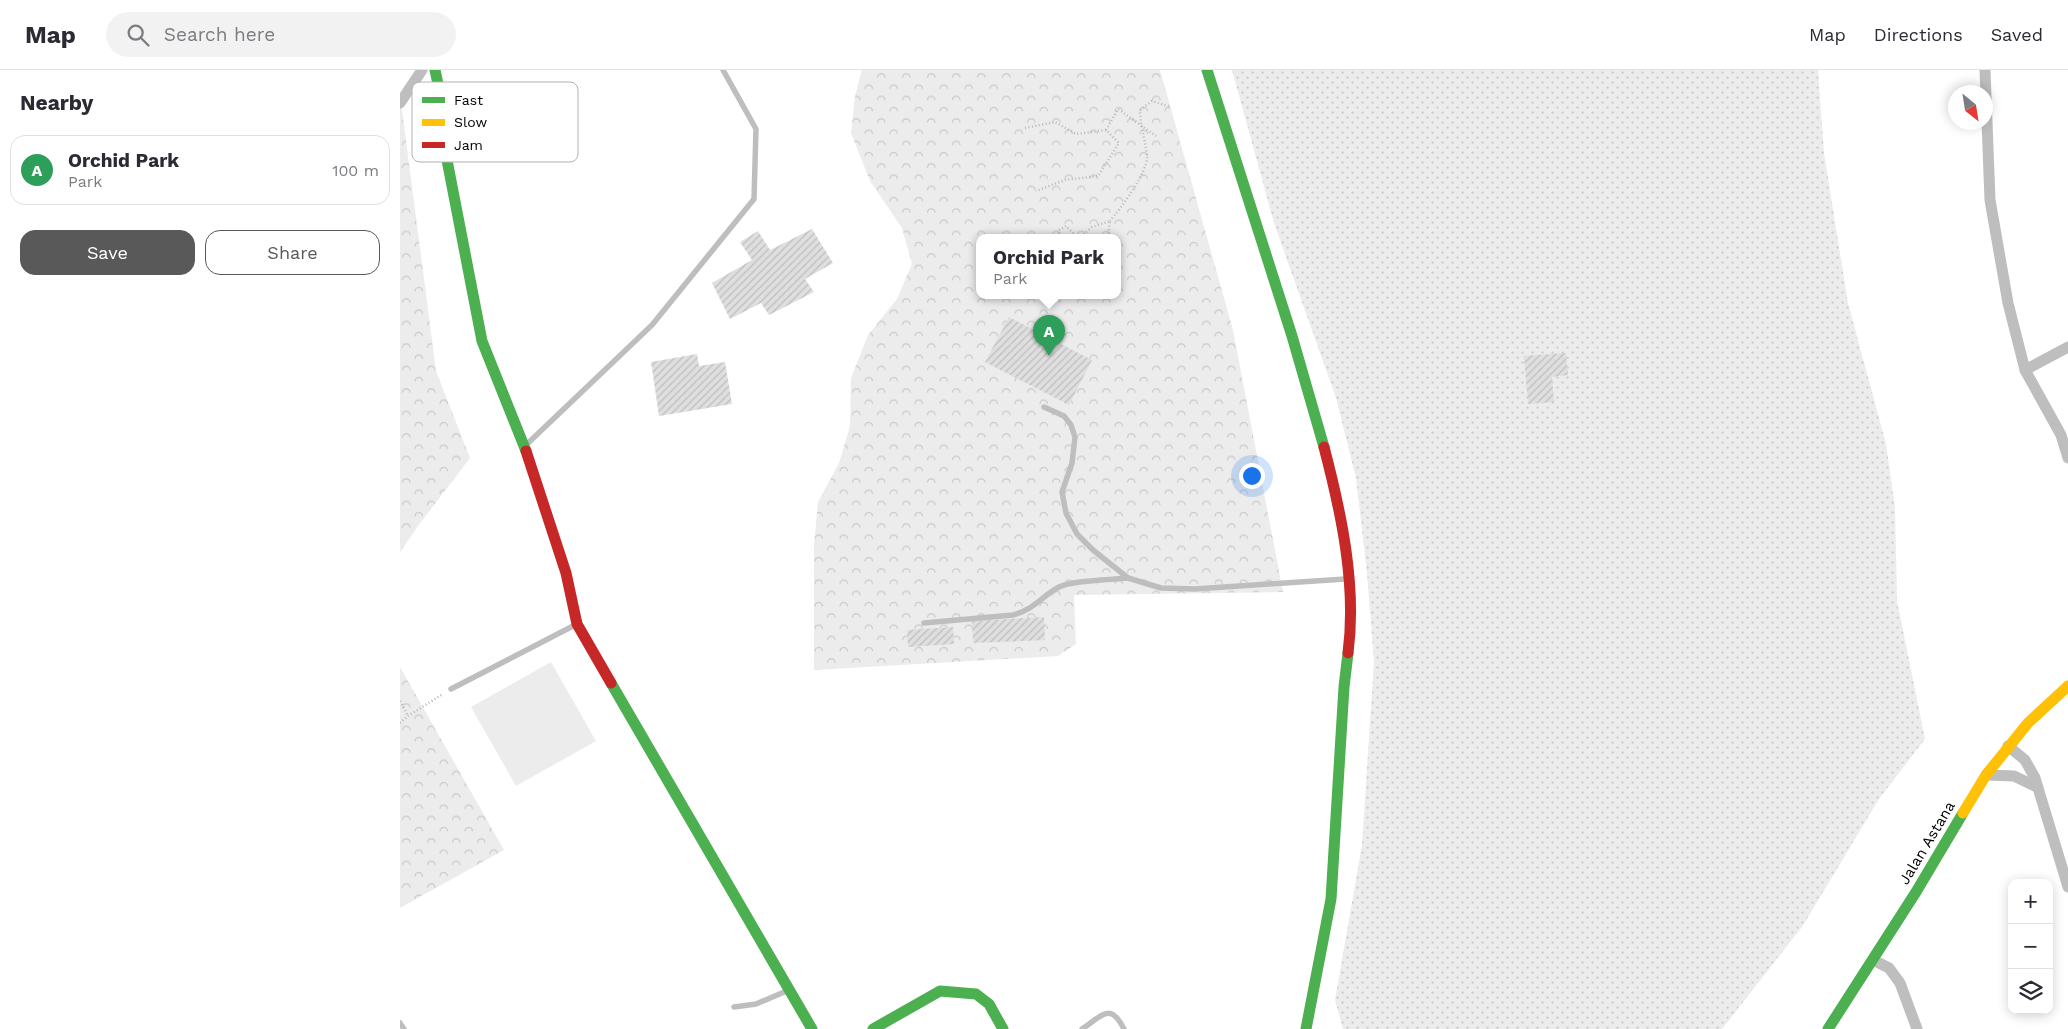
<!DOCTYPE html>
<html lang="en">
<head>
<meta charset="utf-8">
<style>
	body { margin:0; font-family:"Work Sans",sans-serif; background:#f2f2f3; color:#2b2b33 }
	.controls { position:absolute; right:15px; bottom:15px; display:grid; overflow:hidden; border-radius:10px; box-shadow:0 2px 12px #0003 }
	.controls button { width:45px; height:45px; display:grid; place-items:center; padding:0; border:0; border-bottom:1px solid #e1e1e2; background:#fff; color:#2b2b33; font:25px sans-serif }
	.compass { position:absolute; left:1548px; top:15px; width:45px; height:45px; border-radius:50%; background:#fff; box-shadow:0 2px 12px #0003; rotate:150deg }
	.you { position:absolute; left:851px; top:405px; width:18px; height:18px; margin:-12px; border:4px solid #fff; border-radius:50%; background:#1a73e8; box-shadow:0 0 0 8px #1a73e833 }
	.badge { display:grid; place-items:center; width:32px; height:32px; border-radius:50%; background:#595959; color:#fff; font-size:16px; font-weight:700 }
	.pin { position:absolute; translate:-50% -41px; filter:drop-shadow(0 1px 2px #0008) }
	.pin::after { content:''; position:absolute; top:26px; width:18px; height:15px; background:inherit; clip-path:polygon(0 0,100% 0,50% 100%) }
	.popup { position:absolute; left:576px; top:164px; width:145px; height:65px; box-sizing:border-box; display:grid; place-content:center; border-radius:10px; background:#fff; filter:drop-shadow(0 1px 4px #0005); font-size:16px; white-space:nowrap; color:#7c7c81 }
	.popup b { font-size:19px; color:#2b2b33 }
	.popup::after { content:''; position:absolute; left:50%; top:100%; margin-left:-10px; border:10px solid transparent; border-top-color:#fff }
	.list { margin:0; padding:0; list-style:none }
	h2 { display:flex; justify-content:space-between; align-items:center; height:65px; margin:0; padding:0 20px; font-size:21px }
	h2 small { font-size:16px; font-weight:400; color:#7c7c81 }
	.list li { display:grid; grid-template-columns:32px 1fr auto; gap:15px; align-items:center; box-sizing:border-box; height:70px; margin:0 10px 10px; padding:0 10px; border:1px solid #e1e1e2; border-radius:15px }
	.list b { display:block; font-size:19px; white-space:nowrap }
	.list p { margin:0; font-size:16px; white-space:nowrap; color:#7c7c81 }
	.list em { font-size:16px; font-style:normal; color:#7c7c81 }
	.actions { display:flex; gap:10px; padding:15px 20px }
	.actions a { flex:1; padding:11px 0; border:1px solid #595959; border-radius:15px; text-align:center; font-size:18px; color:#595959 }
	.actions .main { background:#595959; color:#fff }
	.icon { flex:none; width:28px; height:28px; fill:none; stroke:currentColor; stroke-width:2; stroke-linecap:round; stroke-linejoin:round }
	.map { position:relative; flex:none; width:1668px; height:959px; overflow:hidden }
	header { display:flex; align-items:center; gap:30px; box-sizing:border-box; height:70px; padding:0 25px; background:#fff; border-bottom:1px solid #e1e1e2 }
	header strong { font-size:24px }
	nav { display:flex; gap:28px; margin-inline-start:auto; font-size:18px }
	.search { width:350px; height:45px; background:#f2f2f3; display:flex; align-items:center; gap:12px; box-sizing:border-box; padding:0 18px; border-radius:28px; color:#7c7c81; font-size:19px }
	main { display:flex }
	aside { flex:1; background:#fff }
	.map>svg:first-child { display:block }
	.grass { fill:url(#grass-dots) }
	.park { fill:url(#park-crowns); fill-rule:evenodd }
	.garden { fill:#ececec }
	.building { fill:url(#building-hatch) }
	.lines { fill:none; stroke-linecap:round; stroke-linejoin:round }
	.path { stroke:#b9b9b9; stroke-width:2.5; stroke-dasharray:1 2.5; stroke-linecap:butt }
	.lane { stroke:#bebebe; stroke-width:5.5 }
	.street { stroke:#bebebe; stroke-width:11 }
	.fast { stroke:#4caf50; stroke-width:11 }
	.slow { stroke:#ffc107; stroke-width:11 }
	.jam { stroke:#c62828; stroke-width:11 }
	.labels { text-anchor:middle; stroke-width:5; stroke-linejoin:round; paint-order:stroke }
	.street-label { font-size:15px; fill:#000; stroke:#fff }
	.key { fill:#fff; stroke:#b2b2b2; stroke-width:1 }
	.key-label { font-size:14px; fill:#000 }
</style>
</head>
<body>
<header>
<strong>Map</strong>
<div class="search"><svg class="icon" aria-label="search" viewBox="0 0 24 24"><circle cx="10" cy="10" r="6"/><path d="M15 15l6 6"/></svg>Search here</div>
<nav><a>Map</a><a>Directions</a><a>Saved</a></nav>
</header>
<main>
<aside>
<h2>Nearby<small></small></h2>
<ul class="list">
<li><span class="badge" style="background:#2e9e5b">A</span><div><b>Orchid Park</b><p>Park</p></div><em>100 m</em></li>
</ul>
<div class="actions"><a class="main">Save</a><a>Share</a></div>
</aside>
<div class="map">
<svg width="1668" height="959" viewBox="0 0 1668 959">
	<defs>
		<pattern id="grass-dots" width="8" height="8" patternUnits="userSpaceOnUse" patternTransform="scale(1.25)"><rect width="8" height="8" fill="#ececec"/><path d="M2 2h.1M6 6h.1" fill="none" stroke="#c9c9c9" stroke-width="1.8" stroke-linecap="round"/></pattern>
		<pattern id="park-crowns" width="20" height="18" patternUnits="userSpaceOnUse" patternTransform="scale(1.25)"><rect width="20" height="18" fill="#ececec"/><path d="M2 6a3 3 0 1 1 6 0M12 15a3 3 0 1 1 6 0" fill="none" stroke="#c9c9c9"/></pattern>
		<pattern id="building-hatch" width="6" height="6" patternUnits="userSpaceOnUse" patternTransform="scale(1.25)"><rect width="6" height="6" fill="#dfdfdf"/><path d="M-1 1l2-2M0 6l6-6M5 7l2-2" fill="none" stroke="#bebebe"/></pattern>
	</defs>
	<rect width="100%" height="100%" fill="#fff"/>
	<polygon class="grass" points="832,0 1418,0 1424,83 1448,233 1486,374 1495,438 1497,531 1525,669 1479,729 1402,857 1322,959 943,959 935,930 962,775 974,592 967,503 956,408 936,328 874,153"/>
	<g class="park">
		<path d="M462,0H760L833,260L883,522L674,525L676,574L658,586L414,600V476L418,432L439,393L450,356L451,308L468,265L497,229L512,194L502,158L470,111L451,63L455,26ZM580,167H718V225H580Z"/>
		<polygon points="0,24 36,301 70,388 18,456 0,482"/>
		<polygon points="0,597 104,780 0,838"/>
	</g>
	<polygon class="garden" points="151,592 196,671 116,716 71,637"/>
	<g class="building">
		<polygon points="412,159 433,193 405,209 414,222 369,245 361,233 330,249 312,213 352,190 340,172 358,161 370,180"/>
		<polygon points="609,247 692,290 669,335 585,292"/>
		<polygon points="1166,283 1168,305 1152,307 1154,332 1128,334 1124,286"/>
		<polygon points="297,284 299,296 325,292 332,334 259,346 251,292"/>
		<polygon points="644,547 645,570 573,573 572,551"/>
		<polygon points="553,557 554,574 508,577 507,560"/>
	</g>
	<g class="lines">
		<g class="path">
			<polyline points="625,58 655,52 676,64 706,60 719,73 698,106 665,110 636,121"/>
			<polyline points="706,60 718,39 756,66"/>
			<path d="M710,151C720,139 748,102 747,87C746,71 740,56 740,40L752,31L771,37"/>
			<polyline points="659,167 659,160 666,156 677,167"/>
			<polyline points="681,167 692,157 710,151 708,167"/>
			<polyline points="0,631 8,646"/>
			<polyline points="0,653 8,646 43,624"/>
		</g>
		<g class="lane">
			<polyline points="644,337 664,346 671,355 675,367 672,393 662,422 666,443 677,464 693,480 728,508 761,518 795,519 945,509"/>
			<polyline points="126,375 252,255 354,129 356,59 323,0"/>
			<path d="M524,553L613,545C635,539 642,526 659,517C675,510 710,510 728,508"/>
			<polyline points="51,619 175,555"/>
			<polyline points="334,937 356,934 389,920"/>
			<polyline points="0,953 4,959"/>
			<path d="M682,959C702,946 710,931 724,959"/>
		</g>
		<g class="street">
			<polyline points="1585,0 1590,130 1608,233 1625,300 1661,365 1668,388"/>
			<polyline points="0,33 22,0"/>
			<polyline points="1625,300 1668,277"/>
			<polyline points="1608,676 1625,690 1635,708 1668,817"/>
			<polyline points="1586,705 1614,706 1637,717"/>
			<polyline points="1473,890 1489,898 1500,913 1517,959"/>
		</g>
		<g class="fast">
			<polyline points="35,0 40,23 47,90 82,271 126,381"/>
			<polyline points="807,0 892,266 924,377"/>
			<polyline points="211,613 412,959"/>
			<polyline points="473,959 540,921 576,924 589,934 603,959"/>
			<polyline points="906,959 931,829 944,617 948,583"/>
			<polyline points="1428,959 1516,822 1563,743"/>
		</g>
		<polyline class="slow" points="1563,743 1586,705 1628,653 1668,616"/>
		<g class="jam">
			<path d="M924,377C941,442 957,515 948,583"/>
			<polyline points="126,381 166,503 177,554 211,613"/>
		</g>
	</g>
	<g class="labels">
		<g class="street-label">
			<text transform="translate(1527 773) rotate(-59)" y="5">Jalan Astana</text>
		</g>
	</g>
	<rect x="12" y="12" width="166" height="80" rx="8" class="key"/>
	<rect x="22" y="27" width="23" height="6" fill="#4caf50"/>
	<rect x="22" y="49" width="23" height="7" fill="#ffc107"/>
	<rect x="22" y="72" width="23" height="6" fill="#c62828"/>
	<g class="key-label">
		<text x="54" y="35">Fast</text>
		<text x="54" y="57">Slow</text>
		<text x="54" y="80">Jam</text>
	</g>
</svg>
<div class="controls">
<button>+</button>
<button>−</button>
<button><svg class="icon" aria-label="layers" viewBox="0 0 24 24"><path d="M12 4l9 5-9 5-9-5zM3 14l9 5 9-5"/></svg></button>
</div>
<svg class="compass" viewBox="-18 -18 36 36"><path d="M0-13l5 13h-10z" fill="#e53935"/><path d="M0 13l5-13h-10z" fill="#7c7c81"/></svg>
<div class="you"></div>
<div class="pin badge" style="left:649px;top:286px;background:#2e9e5b">A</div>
<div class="popup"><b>Orchid Park</b>Park</div>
</div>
</main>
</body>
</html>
